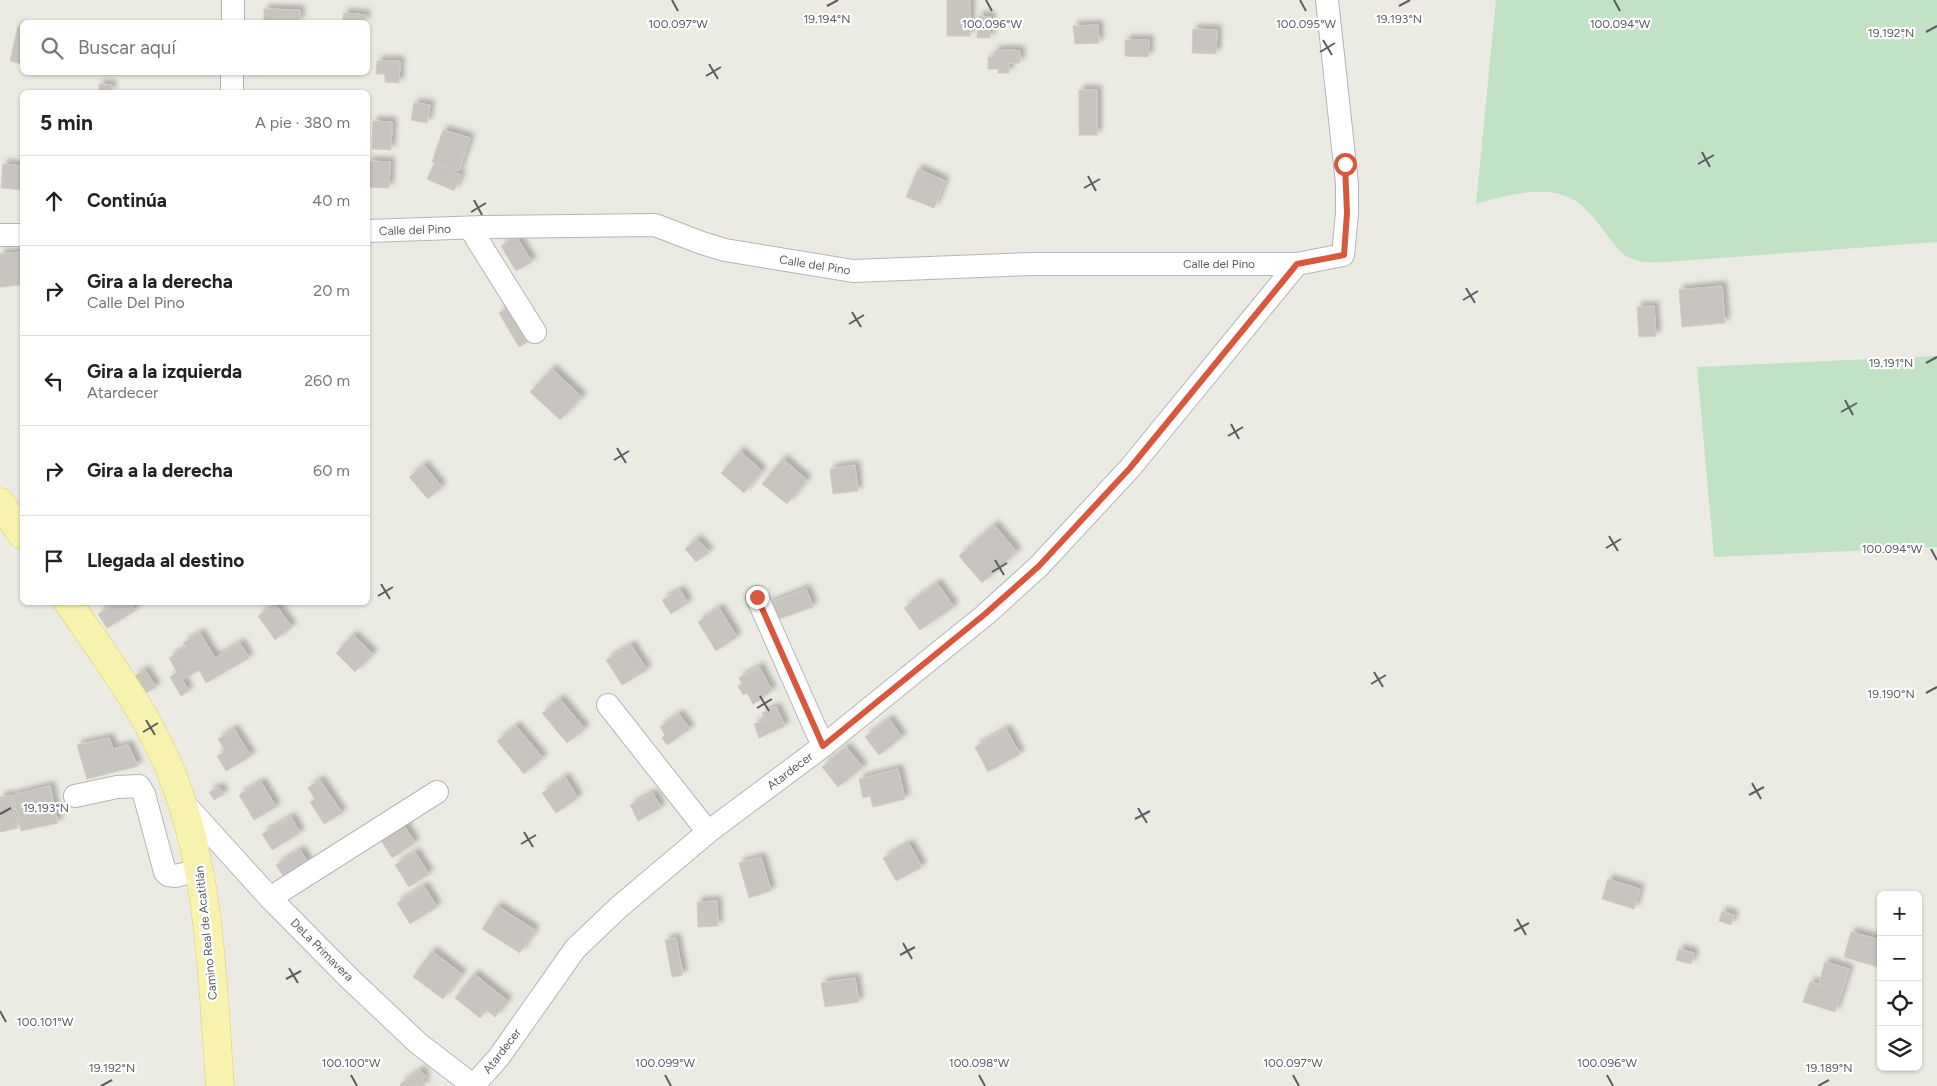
<!DOCTYPE html>
<html lang="es">
<head>
<meta charset="utf-8">
<style>
	body { margin:0; font-family:Figtree,sans-serif; background:#f6f6f6; color:#222 }
	.controls { position:absolute; right:15px; bottom:15px; display:grid; overflow:hidden; border-radius:8px; box-shadow:0 1px 4px #0004 }
	.controls button { width:45px; height:45px; display:grid; place-items:center; padding:0; border:0; border-bottom:1px solid #e0e0e0; background:#fff; color:#222; font:25px sans-serif }
	.stop { position:absolute; width:15px; height:15px; margin:-11px; border:4px solid #d9573c; border-radius:50%; background:#fff }
	.stop.end { background:#d9573c; border-color:#fff; box-shadow:0 1px 5px #0008 }
	.list { margin:0; padding:0; list-style:none }
	h2 { display:flex; justify-content:space-between; align-items:center; height:65px; margin:0; padding:0 20px; font-size:21px }
	h2 small { font-size:16px; font-weight:400; color:#767676 }
	.list li { display:grid; grid-template-columns:32px 1fr auto; gap:15px; align-items:center; box-sizing:border-box; height:90px; padding:0 20px; border-top:1px solid #e0e0e0 }
	.list b { display:block; font-size:19px; white-space:nowrap }
	.list p { margin:0; font-size:16px; white-space:nowrap; color:#767676 }
	.list em { font-size:16px; font-style:normal; color:#767676 }
	.icon { flex:none; width:28px; height:28px; fill:none; stroke:currentColor; stroke-width:2; stroke-linecap:round; stroke-linejoin:round }
	.map { position:relative; flex:none; width:1937px; height:1086px; overflow:hidden }
	.search { position:absolute; background:#fff; box-shadow:0 1px 4px #0004; left:20px; top:20px; width:350px; height:55px; display:flex; align-items:center; gap:12px; box-sizing:border-box; padding:0 18px; border-radius:8px; color:#767676; font-size:19px }
	.panel { position:absolute; background:#fff; box-shadow:0 1px 4px #0004; left:20px; top:90px; width:350px; height:515px; border-radius:8px }
	.map>svg:first-child { display:block }
	.green { fill:#c1e2c4 }
	.building { fill:#c8c5c0; stroke:#d0cdc2; filter:url(#shadow) }
	.lines { fill:none; stroke-linecap:round; stroke-linejoin:round }
	.minor-casing { stroke:#b3b5b9; stroke-width:24 }
	.major-casing { stroke:#e4cc64; stroke-width:29 }
	.minor { stroke:#fff; stroke-width:22 }
	.major { stroke:#f7f2ad; stroke-width:28 }
	.route { stroke:#d9573c; stroke-width:6 }
	.ticks { fill:none; stroke:#5b5d62; stroke-width:2 }
	.labels { text-anchor:middle; stroke-width:4.5; stroke-linejoin:round; paint-order:stroke }
	.street-label { font-size:12px; fill:#5b5d62; stroke:#fff }
	.ticks-label { font-size:12px; text-anchor:middle; fill:#5b5d62; stroke:#fff; stroke-width:4.5; stroke-linejoin:round; paint-order:stroke }
</style>
</head>
<body>
<div class="map">
<svg width="1937" height="1086" viewBox="0 0 1937 1086">
	<defs>
		<filter id="shadow"><feDropShadow dx="4.5" dy="-4.5" stdDeviation="2.5" flood-color="#0004"/></filter>
	</defs>
	<rect width="100%" height="100%" fill="#ecebe3"/>
	<g class="green">
		<path d="M1496,0H1937V242L1666,262C1651,263 1637,263 1624,255C1608,240 1598,219 1581,205C1554,181 1507,195 1476,204Z"/>
		<polygon points="1937,356 1937,547 1714,557 1697,367"/>
	</g>
	<g class="building">
		<rect x="947" y="0" width="23" height="36"/>
		<polygon points="264,9 300,10 299,22 261,22 261,20 264,21"/>
		<polygon points="344,13 366,15 365,22 342,22"/>
		<polygon points="978,16 991,17 990,38 977,38"/>
		<polygon points="1098,25 1099,43 1075,44 1073,26"/>
		<polygon points="18,26 22,27 22,64 10,61"/>
		<polygon points="1193,29 1217,30 1216,54 1192,53"/>
		<polygon points="1125,40 1149,40 1148,57 1125,56"/>
		<polygon points="1011,50 1020,51 1020,63 1009,63 1009,73 998,73 998,69 988,69 988,57 994,57 994,51"/>
		<polygon points="377,61 400,61 399,83 385,82 385,74 376,74"/>
		<polygon points="99,84 112,85 111,92 99,92"/>
		<rect x="1079" y="90" width="18" height="45"/>
		<polygon points="414,103 430,105 427,123 411,120"/>
		<polygon points="373,121 392,122 391,150 372,149"/>
		<polygon points="443,130 470,138 459,171 432,162"/>
		<polygon points="368,161 390,162 389,188 368,187"/>
		<polygon points="435,163 461,175 454,191 427,179"/>
		<polygon points="3,164 22,166 22,190 1,188"/>
		<polygon points="918,169 945,181 934,208 906,197"/>
		<polygon points="516,236 532,262 516,271 501,246"/>
		<polygon points="22,252 22,285 0,287 0,254"/>
		<polygon points="1722,286 1725,323 1682,327 1679,290"/>
		<polygon points="512,304 533,339 519,347 499,313"/>
		<polygon points="1654,306 1656,336 1639,337 1637,307"/>
		<polygon points="552,369 582,397 560,420 530,392"/>
		<polygon points="740,451 762,471 744,493 721,473"/>
		<polygon points="783,459 807,480 787,504 762,484"/>
		<polygon points="424,465 442,487 428,499 409,477"/>
		<polygon points="855,465 858,491 833,494 830,469"/>
		<polygon points="994,525 1017,552 982,583 959,556"/>
		<polygon points="697,539 709,552 696,562 685,549"/>
		<polygon points="937,583 954,607 920,630 904,608"/>
		<polygon points="806,589 813,607 773,621 767,604"/>
		<polygon points="680,590 688,603 671,614 662,600"/>
		<polygon points="117,602 130,602 135,611 107,628 98,614"/>
		<polygon points="275,604 292,627 275,640 258,616"/>
		<polygon points="719,608 737,637 716,651 698,622"/>
		<polygon points="200,633 215,658 240,643 249,658 206,683 199,670 182,680 189,691 181,696 170,677 177,672 169,658 186,647 183,643"/>
		<polygon points="353,635 373,654 355,672 336,653"/>
		<polygon points="631,645 647,670 622,685 606,660"/>
		<polygon points="759,667 772,691 761,697 762,699 753,704 747,693 743,695 738,686 742,684 739,678"/>
		<polygon points="145,670 156,687 146,693 135,676"/>
		<polygon points="560,699 585,729 567,743 542,713"/>
		<polygon points="776,707 785,726 759,738 754,724 765,720 762,713"/>
		<polygon points="679,714 690,729 667,745 662,738 665,735 660,727"/>
		<polygon points="889,719 902,737 879,755 865,737"/>
		<polygon points="516,726 543,758 524,774 497,741"/>
		<polygon points="234,729 251,756 226,771 217,756 225,751 218,739"/>
		<polygon points="1006,729 1020,754 988,772 975,747"/>
		<polygon points="109,738 113,749 128,745 138,766 87,779 77,745"/>
		<polygon points="846,747 863,767 838,787 822,767"/>
		<polygon points="898,769 905,799 873,807 870,796 863,798 859,779"/>
		<polygon points="565,777 578,798 556,813 542,793"/>
		<polygon points="320,780 342,813 324,824 310,802 315,799 308,788"/>
		<polygon points="261,782 276,807 254,820 239,795"/>
		<polygon points="50,786 58,823 21,831 13,795"/>
		<polygon points="219,787 224,794 214,800 209,792"/>
		<polygon points="653,793 661,808 638,821 630,805"/>
		<polygon points="11,795 18,828 0,832 0,797"/>
		<polygon points="291,817 300,833 272,850 262,834"/>
		<polygon points="402,822 415,843 392,858 379,837"/>
		<polygon points="909,844 922,867 896,881 883,858"/>
		<polygon points="300,850 309,864 285,879 276,865"/>
		<polygon points="415,852 429,874 409,887 395,865"/>
		<polygon points="761,857 771,891 749,898 739,863"/>
		<polygon points="1608,879 1640,889 1634,909 1602,899"/>
		<polygon points="424,886 437,907 410,924 397,903"/>
		<polygon points="717,901 718,926 698,927 697,902"/>
		<polygon points="497,906 535,930 520,953 482,929"/>
		<polygon points="1722,911 1734,915 1731,925 1719,921"/>
		<polygon points="1851,932 1881,940 1881,968 1844,957"/>
		<polygon points="676,938 683,975 672,977 665,940"/>
		<polygon points="1679,949 1694,953 1691,964 1676,960"/>
		<polygon points="432,951 462,974 443,999 413,977"/>
		<polygon points="1825,962 1849,969 1842,991 1819,984"/>
		<polygon points="474,974 508,1001 495,1017 487,1010 480,1018 455,998"/>
		<polygon points="855,978 859,1002 825,1007 821,983"/>
		<polygon points="1810,982 1842,991 1835,1012 1803,1002"/>
		<polygon points="420,1070 426,1077 422,1080 426,1086 401,1086 400,1084"/>
	</g>
	<g class="lines">
		<defs>
			<g id="minor">
				<polyline points="233,22 233,0"/>
				<polyline points="232,92 232,72"/>
				<polyline points="470,228 535,332"/>
				<polyline points="368,231 483,227 655,225 702,243 725,250 853,271 1031,264 1297,264 1343,255 1347,213 1347,184 1327,0"/>
				<polyline points="0,235 22,235"/>
				<polyline points="757,597 823,746"/>
				<polyline points="608,705 708,832"/>
				<polyline points="75,796 117,787 139,786 144,794 165,872 168,875 176,876 200,869"/>
				<polyline points="183,802 270,898 350,979 419,1044 474,1086"/>
				<polyline points="270,898 437,792"/>
				<polyline points="474,1085 499,1057 575,949 619,907 708,832 823,746 985,615 1039,566 1130,468 1297,264"/>
			</g>
			<g id="major">
				<polyline points="0,502 22,535"/>
				<path d="M68,602C104,655 144,708 169,767C211,868 212,978 220,1086"/>
			</g>
		</defs>
		<use href="#minor" class="minor-casing"/>
		<use href="#major" class="major-casing"/>
		<use href="#minor" class="minor"/>
		<use href="#major" class="major"/>
	</g>
	<g class="lines">
		<polyline class="route" points="757,597 823,746 985,614 1039,566 1130,468 1297,264 1344,255 1347,213 1345,164"/>
	</g>
	<path class="ticks" d="M672,0L678,11M986,0L992,11M1300,0L1306,11M1614,0L1620,11M827,6L838,0M1399,6L1410,0M1926,32L1937,26M1323,40L1332,55M1320,52L1335,43M709,64L718,79M706,76L721,67M1702,152L1710,167M1698,164L1714,155M1088,176L1096,191M1084,188L1100,179M474,200L482,215M471,212L486,203M1466,288L1475,303M1463,300L1478,291M852,312L861,327M849,324L864,315M1926,363L1937,357M1845,400L1853,415M1841,412L1857,403M1231,424L1239,439M1228,436L1243,427M617,448L626,463M614,460L629,451M1609,536L1618,551M1606,548L1621,539M1931,549L1937,560M995,560L1004,575M992,572L1007,563M381,584L390,599M378,596L393,587M1374,672L1383,687M1371,684L1386,675M1926,693L1937,687M760,696L769,711M757,708L772,699M146,720L155,735M143,732L158,723M1752,783L1761,799M1749,795L1764,787M1138,808L1147,823M0,814L11,808M1135,819L1150,811M524,832L533,847M521,844L536,835M1517,919L1526,935M1514,931L1529,923M903,943L912,959M900,955L915,947M289,968L298,983M286,979L301,971M0,1011L6,1022M351,1075L357,1086M665,1075L671,1086M979,1075L985,1086M1293,1075L1299,1086M1607,1075L1613,1086M101,1086L112,1080M1818,1086L1829,1080"/>
	<g class="labels">
		<g class="street-label">
			<text transform="translate(415 230) rotate(-2)" y="4">Calle del Pino</text>
			<text x="1219" y="268">Calle del Pino</text>
			<text transform="translate(815 265) rotate(9)" y="4">Calle del Pino</text>
			<text transform="translate(790 771) rotate(-37)" y="4">Atardecer</text>
			<text transform="translate(206 933) rotate(-96)" y="4">Camino Real de Acatitlán</text>
			<text transform="translate(322 950) rotate(45)" y="4">DeLa Primavera</text>
			<text transform="translate(502 1051) rotate(-52)" y="4">Atardecer</text>
		</g>
	</g>
	<g class="ticks-label">
		<text x="827" y="23">19.194°N</text>
		<text x="1399" y="23">19.193°N</text>
		<text x="678" y="28">100.097°W</text>
		<text x="992" y="28">100.096°W</text>
		<text x="1306" y="28">100.095°W</text>
		<text x="1620" y="28">100.094°W</text>
		<text x="1891" y="37">19.192°N</text>
		<text x="1891" y="367">19.191°N</text>
		<text x="1892" y="553">100.094°W</text>
		<text x="1891" y="698">19.190°N</text>
		<text x="46" y="812">19.193°N</text>
		<text x="45" y="1026">100.101°W</text>
		<text x="351" y="1067">100.100°W</text>
		<text x="665" y="1067">100.099°W</text>
		<text x="979" y="1067">100.098°W</text>
		<text x="1293" y="1067">100.097°W</text>
		<text x="1607" y="1067">100.096°W</text>
		<text x="112" y="1072">19.192°N</text>
		<text x="1829" y="1072">19.189°N</text>
	</g>
</svg>
<div class="controls">
<button>+</button>
<button>−</button>
<button><svg class="icon" aria-label="locate" viewBox="0 0 24 24"><circle cx="12" cy="12" r="6"/><path d="M12 2v4M12 18v4M2 12h4M18 12h4"/></svg></button>
<button><svg class="icon" aria-label="layers" viewBox="0 0 24 24"><path d="M12 4l9 5-9 5-9-5zM3 14l9 5 9-5"/></svg></button>
</div>
<div class="stop" style="left:1345px;top:164px"></div>
<div class="stop end" style="left:757px;top:597px"></div>
<div class="search"><svg class="icon" aria-label="search" viewBox="0 0 24 24"><circle cx="10" cy="10" r="6"/><path d="M15 15l6 6"/></svg>Buscar aquí</div>
<section class="panel">
<h2>5 min<small>A pie · 380 m</small></h2>
<ul class="list">
<li><svg class="icon" aria-label="ahead" viewBox="0 0 24 24"><path d="M12 20V5M6 11l6-6 6 6"/></svg><div><b>Continúa</b></div><em>40 m</em></li>
<li><svg class="icon" aria-label="right" viewBox="0 0 24 24"><path d="M7 20v-9h11M14 6l5 5-5 5"/></svg><div><b>Gira a la derecha</b><p>Calle Del Pino</p></div><em>20 m</em></li>
<li><svg class="icon" aria-label="left" viewBox="0 0 24 24"><path d="M17 20v-9H6M10 6l-5 5 5 5"/></svg><div><b>Gira a la izquierda</b><p>Atardecer</p></div><em>260 m</em></li>
<li><svg class="icon" aria-label="right" viewBox="0 0 24 24"><path d="M7 20v-9h11M14 6l5 5-5 5"/></svg><div><b>Gira a la derecha</b></div><em>60 m</em></li>
<li><svg class="icon" aria-label="arrive" viewBox="0 0 24 24"><path d="M6 21V4h12l-3 4 3 4H6"/></svg><div><b>Llegada al destino</b></div></li>
</ul>
</section>
</div>
</body>
</html>
